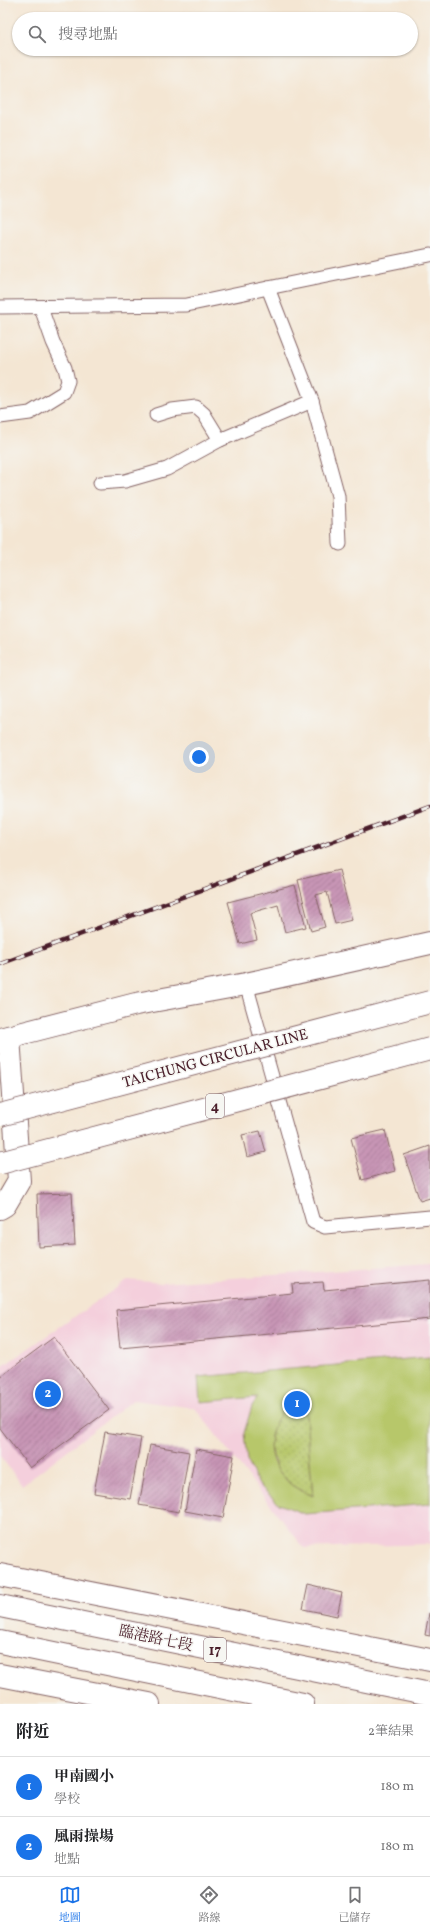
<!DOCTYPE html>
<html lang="zh-TW">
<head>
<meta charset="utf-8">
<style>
	body { margin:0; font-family:Vollkorn,"Noto Serif TC",serif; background:#f2f2f2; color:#202124 }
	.you { position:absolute; left:199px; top:757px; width:14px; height:14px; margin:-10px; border:3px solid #fff; border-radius:50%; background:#1a73e8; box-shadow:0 0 0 6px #1a73e833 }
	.badge { display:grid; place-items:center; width:26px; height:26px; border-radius:50%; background:#1a73e8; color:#fff; font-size:13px; font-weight:700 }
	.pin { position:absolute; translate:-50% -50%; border:2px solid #fff; box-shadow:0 1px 4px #0006 }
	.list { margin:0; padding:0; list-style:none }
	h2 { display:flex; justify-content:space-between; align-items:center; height:52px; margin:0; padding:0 16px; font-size:17px }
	h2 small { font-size:13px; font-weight:400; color:#757577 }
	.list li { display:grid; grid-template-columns:26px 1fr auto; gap:12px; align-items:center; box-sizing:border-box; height:60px; padding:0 16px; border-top:1px solid #e0e0e0 }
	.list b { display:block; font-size:15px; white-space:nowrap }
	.list p { margin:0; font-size:13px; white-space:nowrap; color:#757577 }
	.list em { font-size:13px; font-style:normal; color:#757577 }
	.icon { flex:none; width:22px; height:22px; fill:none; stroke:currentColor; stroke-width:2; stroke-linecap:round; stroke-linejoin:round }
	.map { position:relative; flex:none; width:430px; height:1704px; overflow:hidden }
	.search { position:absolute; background:#fff; box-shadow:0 1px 3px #0004; left:12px; right:12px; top:12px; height:44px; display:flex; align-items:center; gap:10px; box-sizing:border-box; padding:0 14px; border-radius:22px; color:#757577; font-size:15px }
	.sheet { height:172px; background:#fff }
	nav { display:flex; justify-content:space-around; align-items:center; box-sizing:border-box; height:56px; border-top:1px solid #e0e0e0; background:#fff; font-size:11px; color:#757577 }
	nav a { display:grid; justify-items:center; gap:2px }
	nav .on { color:#1a73e8 }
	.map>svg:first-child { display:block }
	.built { fill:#f4cfdc }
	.grass { fill:url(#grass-dots); stroke:#80734a }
	.garden { fill:#b7c76a; stroke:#80734a; fill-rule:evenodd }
	.building { fill:url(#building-hatch) }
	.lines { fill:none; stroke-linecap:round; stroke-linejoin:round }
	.lane-casing { stroke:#866566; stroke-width:15 }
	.street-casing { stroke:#866566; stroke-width:24 }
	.primary-casing { stroke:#866566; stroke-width:24 }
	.lane { stroke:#fff; stroke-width:13 }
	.street { stroke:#fff; stroke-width:22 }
	.primary { stroke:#fff; stroke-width:22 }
	.rail-casing { stroke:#4a1f2b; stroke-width:4.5 }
	.rail { stroke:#f6f6f2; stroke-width:3; stroke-dasharray:9; stroke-linecap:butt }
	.highway-bridge-casing { stroke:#866566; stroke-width:24; stroke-linecap:butt }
	.highway-bridge { stroke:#fff; stroke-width:22 }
	.labels { text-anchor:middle; stroke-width:3; stroke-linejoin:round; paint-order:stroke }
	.shield { fill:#f6f6f2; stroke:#7e6067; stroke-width:1 }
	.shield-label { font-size:14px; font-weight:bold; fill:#4a1f2b }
	.street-label { font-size:15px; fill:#4a1f2b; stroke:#f6f6f2 }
</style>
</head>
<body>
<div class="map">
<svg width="430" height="1704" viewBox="0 0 430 1704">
	<defs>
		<pattern id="grass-dots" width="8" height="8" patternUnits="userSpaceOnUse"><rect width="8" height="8" fill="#b7c76a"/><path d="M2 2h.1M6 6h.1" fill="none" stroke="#9faa5c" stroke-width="1.8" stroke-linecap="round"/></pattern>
		<pattern id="building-hatch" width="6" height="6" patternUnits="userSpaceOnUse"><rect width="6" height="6" fill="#c895b6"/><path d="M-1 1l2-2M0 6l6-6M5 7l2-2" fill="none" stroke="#a47994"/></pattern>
	</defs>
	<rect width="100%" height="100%" fill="#f6f6f2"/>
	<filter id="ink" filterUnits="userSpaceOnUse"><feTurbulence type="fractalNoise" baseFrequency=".025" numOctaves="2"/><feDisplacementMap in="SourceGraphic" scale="8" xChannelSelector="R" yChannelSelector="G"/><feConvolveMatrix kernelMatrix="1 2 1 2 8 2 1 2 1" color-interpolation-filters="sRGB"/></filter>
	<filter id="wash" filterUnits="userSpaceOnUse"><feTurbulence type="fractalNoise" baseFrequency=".012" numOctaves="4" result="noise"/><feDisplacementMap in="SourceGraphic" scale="16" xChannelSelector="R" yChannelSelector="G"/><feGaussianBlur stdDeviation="0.9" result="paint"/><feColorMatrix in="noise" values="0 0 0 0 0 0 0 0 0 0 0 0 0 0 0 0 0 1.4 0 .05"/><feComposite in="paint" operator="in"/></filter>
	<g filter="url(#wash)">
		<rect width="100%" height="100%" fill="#f4e6d3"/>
		<polygon class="built" points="430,1264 430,1544 304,1548 195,1408 133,1400 22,1485 0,1456 0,1368 128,1280 162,1283"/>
		<polygon class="grass" points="304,1393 313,1496 292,1486 277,1469 270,1447 273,1425 285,1406"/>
		<path class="garden" d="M430,1357V1504L305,1514L279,1504L259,1485L247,1460L244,1433L252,1406L258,1397L200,1402L198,1377ZM304,1393L313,1495V1496C306,1493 299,1490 293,1486C289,1484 286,1479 282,1475C257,1448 275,1408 304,1393Z"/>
		<g id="blocks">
			<g class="building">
				<polygon points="339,870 352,920 335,924 327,892 316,895 325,927 311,931 298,880"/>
				<polygon points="295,885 306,927 285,932 278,905 250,913 257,940 240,944 228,902"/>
				<polygon points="385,1130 395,1171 362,1180 351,1138"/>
				<polygon points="260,1131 266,1152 247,1157 242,1135"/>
				<polygon points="430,1146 430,1198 420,1201 404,1155"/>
				<polygon points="72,1193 75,1245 39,1247 37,1194"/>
				<polygon points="430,1280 430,1319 120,1348 116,1310 293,1293 292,1284 323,1282 324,1290"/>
				<polygon points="54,1337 109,1410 30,1468 0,1428 0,1377"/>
				<polygon points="105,1432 141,1438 130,1499 94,1493"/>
				<polygon points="150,1445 189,1452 179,1512 139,1505"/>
				<polygon points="196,1449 234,1456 223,1518 185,1511"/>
				<polygon points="308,1585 342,1593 337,1616 303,1609"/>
				<polygon points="429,1613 430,1613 430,1636 425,1635"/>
			</g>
		</g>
	</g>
	<g filter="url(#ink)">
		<use href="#blocks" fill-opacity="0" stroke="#866566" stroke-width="1"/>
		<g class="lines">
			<defs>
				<g id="lane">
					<polyline points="0,307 187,305 268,288"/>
					<polyline points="312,401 338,496 340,544"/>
					<polyline points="156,415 172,410 196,407 204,414 220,440"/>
					<polyline points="0,417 30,413 64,392 68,381 65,368 53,342 41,308"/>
					<polyline points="100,483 125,481 167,469 220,440 312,401 268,288 430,255"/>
					<polyline points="246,984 313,1222 325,1227 430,1217"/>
				</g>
				<g id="street">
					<polyline points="0,1039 136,1004 246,984 430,943"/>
					<polyline points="0,1208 5,1205 19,1181 9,1037"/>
					<polyline points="0,1575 430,1660"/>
				</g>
				<g id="primary">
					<polyline points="0,1606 430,1694"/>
					<polyline points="0,1642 303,1704"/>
					<polyline points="0,1675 149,1704"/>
				</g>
			</defs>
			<use href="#lane" class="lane-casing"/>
			<use href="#street" class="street-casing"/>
			<use href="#primary" class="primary-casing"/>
			<use href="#lane" class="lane"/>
			<use href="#street" class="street"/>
			<use href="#primary" class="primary"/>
			<defs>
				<polyline id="rail" points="0,964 430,806"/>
			</defs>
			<use href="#rail" class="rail-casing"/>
			<use href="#rail" class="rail"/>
			<defs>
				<g id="highway-bridge">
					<polyline points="0,1115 430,1002"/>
					<polyline points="0,1163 430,1049"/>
				</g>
			</defs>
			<use href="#highway-bridge" class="highway-bridge-casing"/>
			<use href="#highway-bridge" class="highway-bridge"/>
		</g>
	</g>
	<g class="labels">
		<g class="shield">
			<rect x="206" y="1094" width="18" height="24" rx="3"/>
			<rect x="204" y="1638" width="22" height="24" rx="3"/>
		</g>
		<g class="shield-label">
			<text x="215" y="1111">4</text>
			<text x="215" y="1655">17</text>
		</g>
		<g class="street-label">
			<text transform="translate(215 1058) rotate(-15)" y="5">TAICHUNG CIRCULAR LINE</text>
			<text transform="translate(156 1638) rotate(12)" y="5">臨港路七段</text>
		</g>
	</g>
</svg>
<div class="you"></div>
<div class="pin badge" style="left:297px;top:1404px">1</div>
<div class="pin badge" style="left:48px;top:1394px">2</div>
<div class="search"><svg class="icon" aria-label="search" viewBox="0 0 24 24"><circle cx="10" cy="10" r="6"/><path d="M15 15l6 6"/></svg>搜尋地點</div>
</div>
<section class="sheet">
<h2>附近<small>2筆結果</small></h2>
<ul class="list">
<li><span class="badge">1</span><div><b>甲南國小</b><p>學校</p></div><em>180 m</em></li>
<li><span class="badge">2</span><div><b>風雨操場</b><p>地點</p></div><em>180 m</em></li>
</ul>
</section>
<nav>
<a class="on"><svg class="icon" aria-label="map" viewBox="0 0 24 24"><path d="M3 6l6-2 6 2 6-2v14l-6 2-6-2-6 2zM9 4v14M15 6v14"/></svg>地圖</a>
<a><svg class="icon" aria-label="directions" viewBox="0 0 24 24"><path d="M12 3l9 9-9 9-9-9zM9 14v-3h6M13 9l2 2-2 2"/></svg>路線</a>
<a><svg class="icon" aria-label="saved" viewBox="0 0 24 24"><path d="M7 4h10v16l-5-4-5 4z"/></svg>已儲存</a>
</nav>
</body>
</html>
